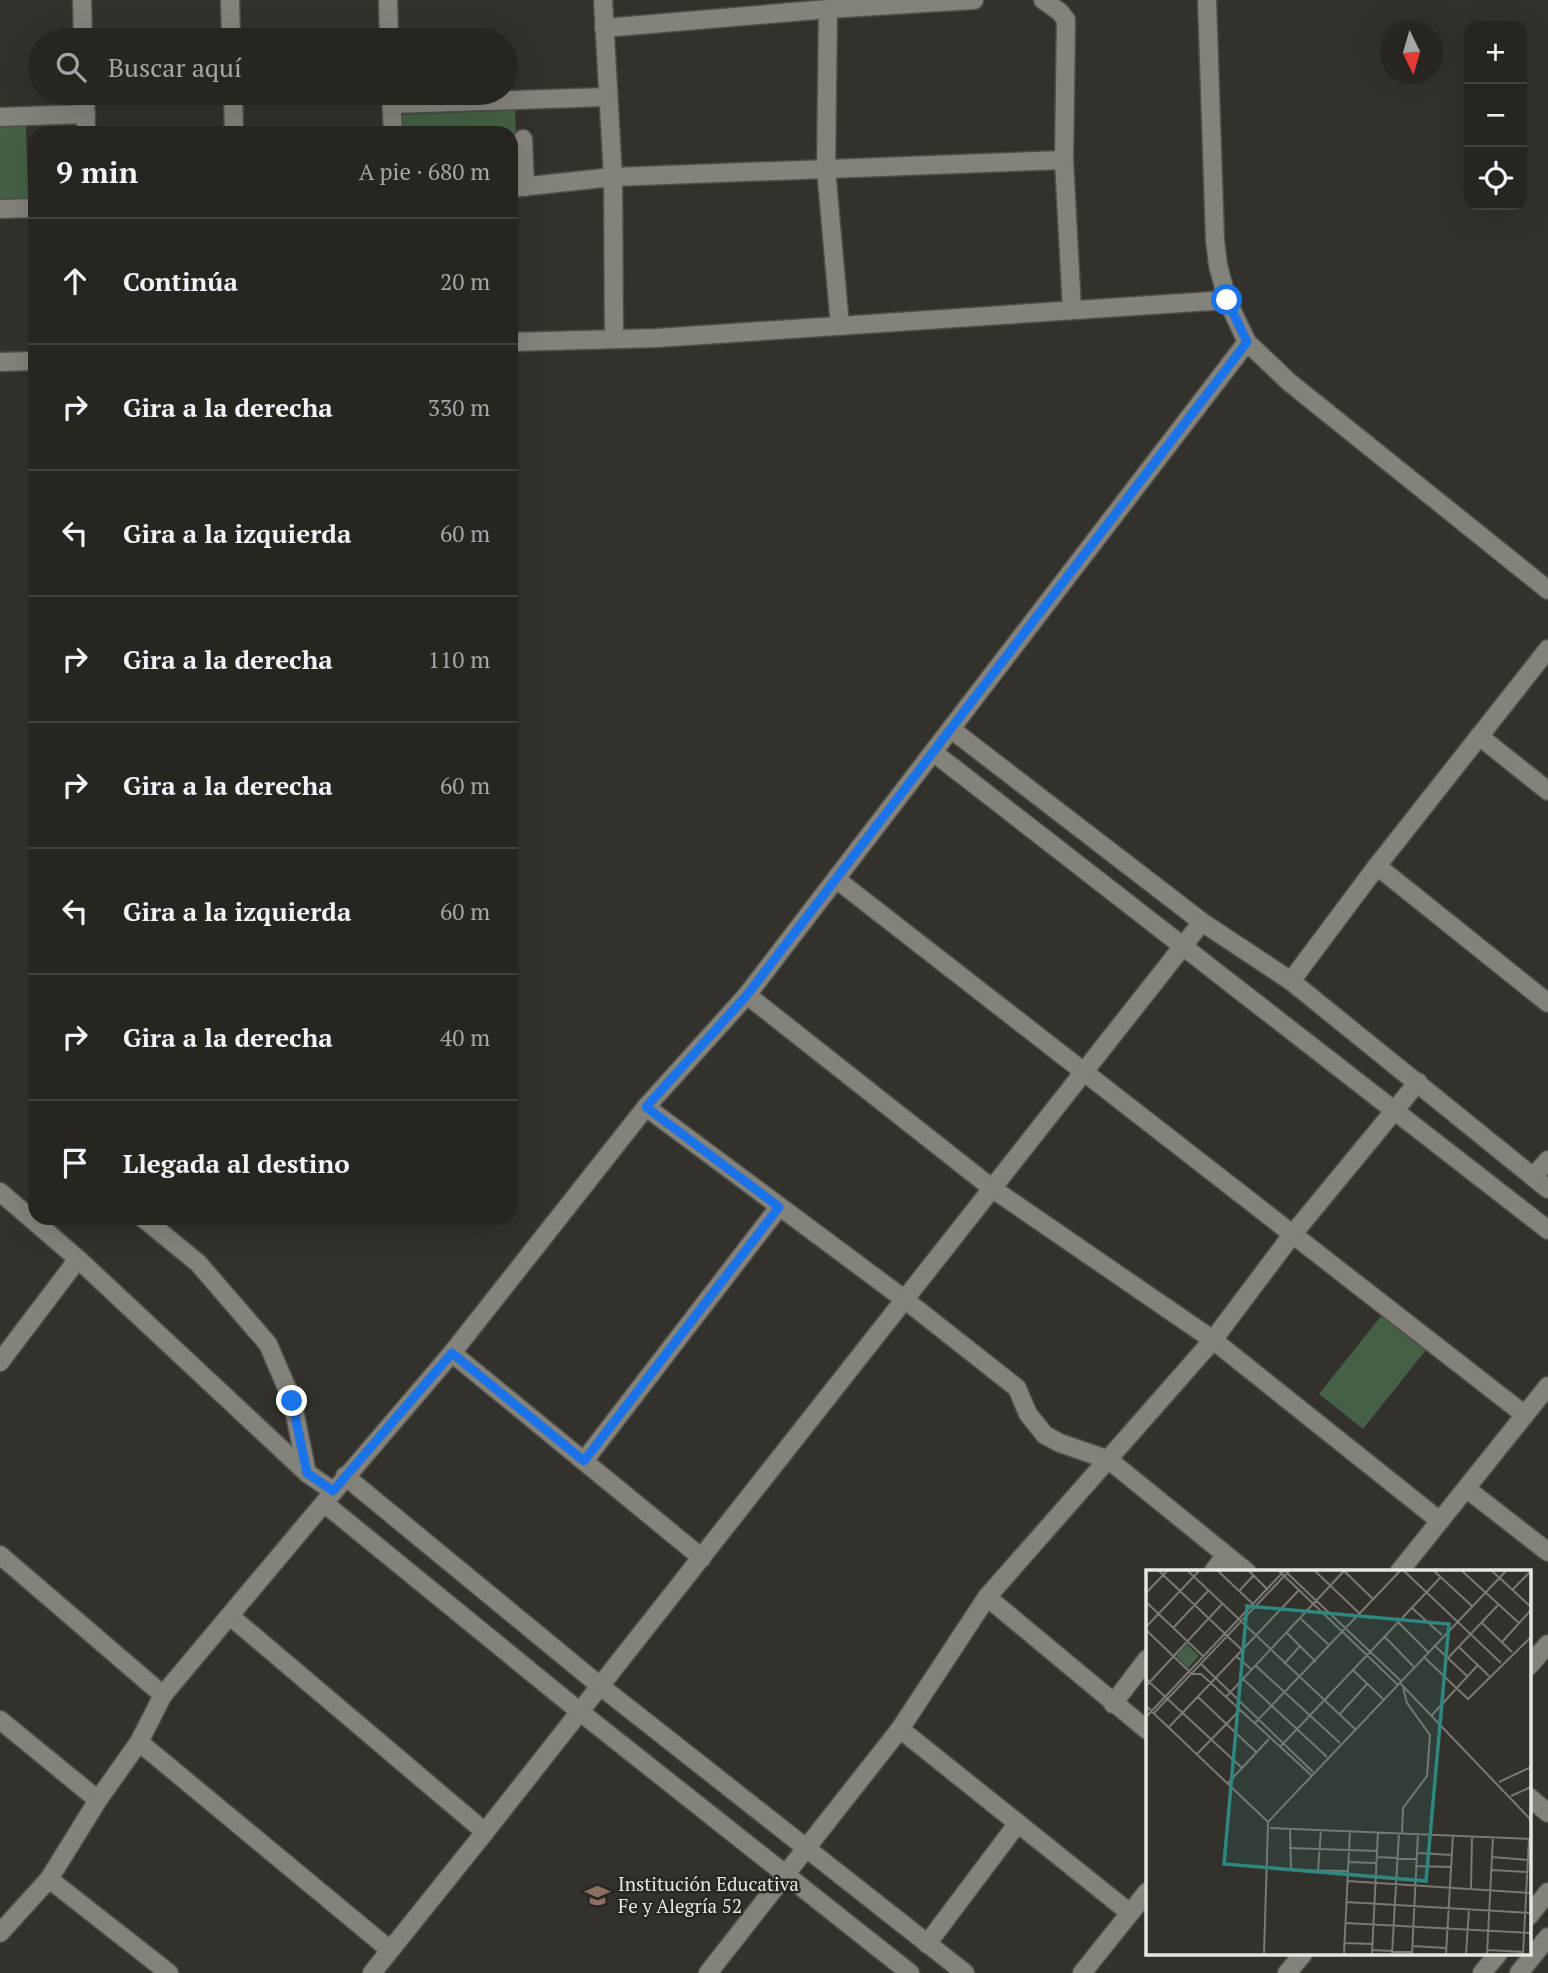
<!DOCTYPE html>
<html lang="es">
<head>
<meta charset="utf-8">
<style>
	body { margin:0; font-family:"PT Serif",serif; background:#32312d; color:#f1f3f6 }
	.controls { position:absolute; right:21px; top:21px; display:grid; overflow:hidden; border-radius:14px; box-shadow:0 7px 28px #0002 }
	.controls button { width:63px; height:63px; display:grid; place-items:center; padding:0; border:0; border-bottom:2px solid #42423e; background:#262520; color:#f1f3f6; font:35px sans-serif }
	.compass { position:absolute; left:1380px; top:21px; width:63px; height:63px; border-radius:50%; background:#262520; box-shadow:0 7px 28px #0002; rotate:175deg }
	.stop { position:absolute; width:21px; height:21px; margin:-16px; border:5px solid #1a73e8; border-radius:50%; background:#fff }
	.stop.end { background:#1a73e8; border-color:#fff; box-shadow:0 2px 7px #0008 }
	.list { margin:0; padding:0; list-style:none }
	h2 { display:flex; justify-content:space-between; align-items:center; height:91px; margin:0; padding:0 28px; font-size:30px }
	h2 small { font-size:23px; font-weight:400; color:#a4a5a5 }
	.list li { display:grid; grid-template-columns:46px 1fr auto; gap:21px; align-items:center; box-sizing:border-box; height:126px; padding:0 28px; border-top:2px solid #42423e }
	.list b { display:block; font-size:26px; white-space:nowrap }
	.list em { font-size:23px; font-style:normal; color:#a4a5a5 }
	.icon { flex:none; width:38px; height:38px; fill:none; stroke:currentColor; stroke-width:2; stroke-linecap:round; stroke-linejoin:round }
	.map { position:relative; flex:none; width:1548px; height:1973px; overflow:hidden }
	.search { position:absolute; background:#262520; box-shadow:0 7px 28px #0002; left:28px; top:28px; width:490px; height:77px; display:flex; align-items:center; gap:18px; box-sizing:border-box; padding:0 24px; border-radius:38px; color:#a4a5a5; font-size:26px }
	.panel { position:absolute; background:#262520; box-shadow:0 7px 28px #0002; left:28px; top:126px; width:490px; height:1099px; border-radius:21px }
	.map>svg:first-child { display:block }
	.park { fill:#456046 }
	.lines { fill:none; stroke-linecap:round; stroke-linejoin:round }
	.street-casing { stroke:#4f4e49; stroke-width:21 }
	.secondary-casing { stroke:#4f4e49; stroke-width:21 }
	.street { stroke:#83827b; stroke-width:18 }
	.secondary { stroke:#83827b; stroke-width:18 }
	.route { stroke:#1a73e8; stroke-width:9 }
	.labels { text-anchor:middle; stroke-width:5; stroke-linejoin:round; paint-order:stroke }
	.poi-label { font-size:19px; fill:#e7e6e2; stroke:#282721; text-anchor:start }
	.inset-road { fill:none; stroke:#7a7974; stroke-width:2 }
	.view { fill:#2f877f; fill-opacity:0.15; stroke:#2f877f; stroke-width:3.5 }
	.inset-edge { fill:none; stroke:#e7e6e2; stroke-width:3.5 }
</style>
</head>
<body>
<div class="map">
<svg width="1548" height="1973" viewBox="0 0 1548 1973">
	<rect width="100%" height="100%" fill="#32312b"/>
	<g class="park">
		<polygon points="515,110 518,182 511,182 511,133 399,133 398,115"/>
		<polygon points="0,126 26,126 28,198 0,199"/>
		<polygon points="1382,1315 1426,1350 1363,1429 1319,1394"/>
	</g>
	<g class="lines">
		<defs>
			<g id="street">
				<polyline points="82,0 83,40"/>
				<polyline points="230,0 231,40"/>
				<polyline points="388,0 389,40"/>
				<polyline points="603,0 613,177 614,338"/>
				<polyline points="1043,0 1060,12 1066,20 1064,160 1072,310"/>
				<polyline points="828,9 826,169 840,326"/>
				<polyline points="604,28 828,9 974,0"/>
				<polyline points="85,93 86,133"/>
				<polyline points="233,93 234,133"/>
				<polyline points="391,93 393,133"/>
				<polyline points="392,104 607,97"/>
				<polyline points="0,117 86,114"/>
				<polyline points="523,139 525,187"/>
				<polyline points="511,188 613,177 1064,160"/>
				<polyline points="0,209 35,208"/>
				<polyline points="511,342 657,338 1227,300"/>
				<polyline points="0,362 35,361"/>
				<polyline points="951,729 1202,922 1291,981 1548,1189"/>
				<polyline points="1479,736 1548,791"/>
				<polyline points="933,752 1548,1230"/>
				<polyline points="1377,866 1548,1003"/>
				<polyline points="836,879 1525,1415"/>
				<polyline points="1291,981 1377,866 1548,649"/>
				<polyline points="747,995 993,1189 1213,1340 1440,1521"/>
				<polyline points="646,1107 904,1299 1017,1388 1028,1414 1045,1435 1060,1443 1109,1460 1247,1572"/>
				<polyline points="1533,1177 1548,1160"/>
				<polyline points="143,1218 198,1263 268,1344 292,1400 307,1473"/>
				<polyline points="452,1353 702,1558"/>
				<polyline points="0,1362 78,1259"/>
				<polyline points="584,1461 779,1207"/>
				<polyline points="1467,1489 1548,1552"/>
				<polyline points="0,1555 163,1695"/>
				<polyline points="1213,1572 1225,1556"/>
				<polyline points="1399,1572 1548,1386"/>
				<polyline points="987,1597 1147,1730"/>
				<polyline points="230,1616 485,1832"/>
				<polyline points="1529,1666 1548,1644"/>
				<polyline points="1113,1704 1147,1659"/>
				<polyline points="0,1720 98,1800"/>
				<polyline points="900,1729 1130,1913"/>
				<polyline points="139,1742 390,1950"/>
				<polyline points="1529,1797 1548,1813"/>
				<polyline points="49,1879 169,1973"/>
				<polyline points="0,1933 49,1879 98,1800 139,1742 163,1695 324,1503"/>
				<polyline points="927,1944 1018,1823"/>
				<polyline points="372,1973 485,1832 1202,922"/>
				<polyline points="708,1973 900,1729 987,1597 1213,1340 1292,1235 1418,1082"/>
				<polyline points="1082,1973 1147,1892"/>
				<polyline points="1287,1973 1303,1954"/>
			</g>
			<g id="secondary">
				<polyline points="1207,0 1215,240 1218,265 1227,300 1247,342 1289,382 1548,590"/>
				<polyline points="0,1192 78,1259 307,1473 333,1491"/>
				<polyline points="345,1476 599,1685 965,1973"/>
				<polyline points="1529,1916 1548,1892"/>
				<polyline points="910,1973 579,1711 324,1503 452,1353 646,1107 747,995 1247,342"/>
				<polyline points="1482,1973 1498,1954"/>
				<polyline points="1519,1973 1548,1937"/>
			</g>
		</defs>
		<use href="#street" class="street-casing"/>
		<use href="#secondary" class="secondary-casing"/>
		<use href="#street" class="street"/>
		<use href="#secondary" class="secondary"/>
	</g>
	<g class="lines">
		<polyline class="route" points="292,1401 307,1473 333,1491 452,1353 584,1461 779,1207 646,1107 747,995 1247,342 1227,300"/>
	</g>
	<defs>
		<symbol id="school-bare" viewBox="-9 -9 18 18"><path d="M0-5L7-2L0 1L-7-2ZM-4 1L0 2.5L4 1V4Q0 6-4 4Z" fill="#8d6e63" stroke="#282721" stroke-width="2.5" paint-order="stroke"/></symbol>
	</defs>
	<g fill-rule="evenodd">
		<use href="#school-bare" x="580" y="1878" width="35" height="35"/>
	</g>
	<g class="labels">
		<g class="poi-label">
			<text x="618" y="1891">Institución Educativa<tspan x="618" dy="22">Fe y Alegría 52</tspan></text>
		</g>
	</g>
	<g transform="translate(1146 1570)">
		<rect width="385" height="385" fill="#32312b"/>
		<path d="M41,74L53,86L42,98L30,86Z" fill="#456046"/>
		<path class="inset-road" d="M13,1L96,80M42,1L209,159M72,1L107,34M103,1L122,20M133,1L252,115M139,1L255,111M169,1L213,43M258,1L355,93M288,1L326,36M316,1L373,53M346,1L385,37M367,19L385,1M93,21L108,5M0,23L21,1M0,32L58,87M266,38L296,65M155,49L183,75M252,52L282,82M336,53L366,82M0,57L53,1M27,58L62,21M0,60L46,104H55L165,205M141,63L170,92M238,66L269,98M356,72L385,40M288,75L321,106M313,77L343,106M90,86L106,100M279,88L322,129L385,67M302,88L353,34M55,94L167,202M138,94L154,76M110,96L194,173M207,100L237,129M0,109L96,198M97,109L181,187M254,113L385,250M0,116L76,34M52,127L111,183M80,127L198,1L227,29M0,136L122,252L118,384M8,143L143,1M193,145L221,114M285,146L332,95M0,147L138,1M108,154L254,1M23,157L153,20M134,177L295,7M51,184L94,140M353,212L385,197M82,213L123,169M365,226L385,217M122,252L360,1M124,258L385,269M144,259L145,300L202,301M256,263L257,238L281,206L284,165L261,133L257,117M143,278L231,281M271,283L306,285M231,287L271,289M346,287L382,290M202,292L230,293M271,296L305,297M346,300L381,302M172,301L175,260M201,311L385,323M325,318L326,266M200,332L385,343M199,353L385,363M198,373L227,374M266,376L300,378M226,380L266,382M342,380L377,382M198,384L204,260M226,384L232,262M246,384L253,263M266,384L272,263M300,384L307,265M320,384L323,339M341,384L347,267M377,384L383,269"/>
		<path class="view" d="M101,36L303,54L280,311L78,294Z"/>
		<rect width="385" height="385" class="inset-edge"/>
	</g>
</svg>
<div class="controls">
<button>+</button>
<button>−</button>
<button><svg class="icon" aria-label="locate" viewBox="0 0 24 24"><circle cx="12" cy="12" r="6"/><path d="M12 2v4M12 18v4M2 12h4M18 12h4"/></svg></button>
</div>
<svg class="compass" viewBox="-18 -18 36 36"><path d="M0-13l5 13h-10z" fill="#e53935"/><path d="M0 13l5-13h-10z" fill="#a4a5a5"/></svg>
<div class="stop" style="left:1227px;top:300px"></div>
<div class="stop end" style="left:292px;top:1401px"></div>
<div class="search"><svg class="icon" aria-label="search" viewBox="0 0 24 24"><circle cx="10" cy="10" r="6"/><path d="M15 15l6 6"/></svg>Buscar aquí</div>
<section class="panel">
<h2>9 min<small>A pie · 680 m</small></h2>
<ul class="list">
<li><svg class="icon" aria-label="ahead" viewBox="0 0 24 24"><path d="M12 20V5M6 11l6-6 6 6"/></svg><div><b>Continúa</b></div><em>20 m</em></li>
<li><svg class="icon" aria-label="right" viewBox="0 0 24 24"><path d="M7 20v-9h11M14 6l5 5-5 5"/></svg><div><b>Gira a la derecha</b></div><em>330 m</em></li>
<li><svg class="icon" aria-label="left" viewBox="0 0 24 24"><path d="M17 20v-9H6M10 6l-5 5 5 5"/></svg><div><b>Gira a la izquierda</b></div><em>60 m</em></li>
<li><svg class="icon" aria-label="right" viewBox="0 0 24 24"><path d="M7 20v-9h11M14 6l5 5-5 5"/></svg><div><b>Gira a la derecha</b></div><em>110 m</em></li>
<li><svg class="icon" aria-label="right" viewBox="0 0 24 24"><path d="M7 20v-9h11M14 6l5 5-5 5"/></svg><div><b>Gira a la derecha</b></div><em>60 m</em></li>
<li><svg class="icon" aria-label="left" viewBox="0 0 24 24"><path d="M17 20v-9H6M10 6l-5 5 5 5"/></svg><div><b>Gira a la izquierda</b></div><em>60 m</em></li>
<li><svg class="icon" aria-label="right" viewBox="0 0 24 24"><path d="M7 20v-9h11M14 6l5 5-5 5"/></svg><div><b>Gira a la derecha</b></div><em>40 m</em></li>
<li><svg class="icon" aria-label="arrive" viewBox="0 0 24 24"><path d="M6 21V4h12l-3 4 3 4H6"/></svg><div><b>Llegada al destino</b></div></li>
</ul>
</section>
</div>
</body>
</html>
